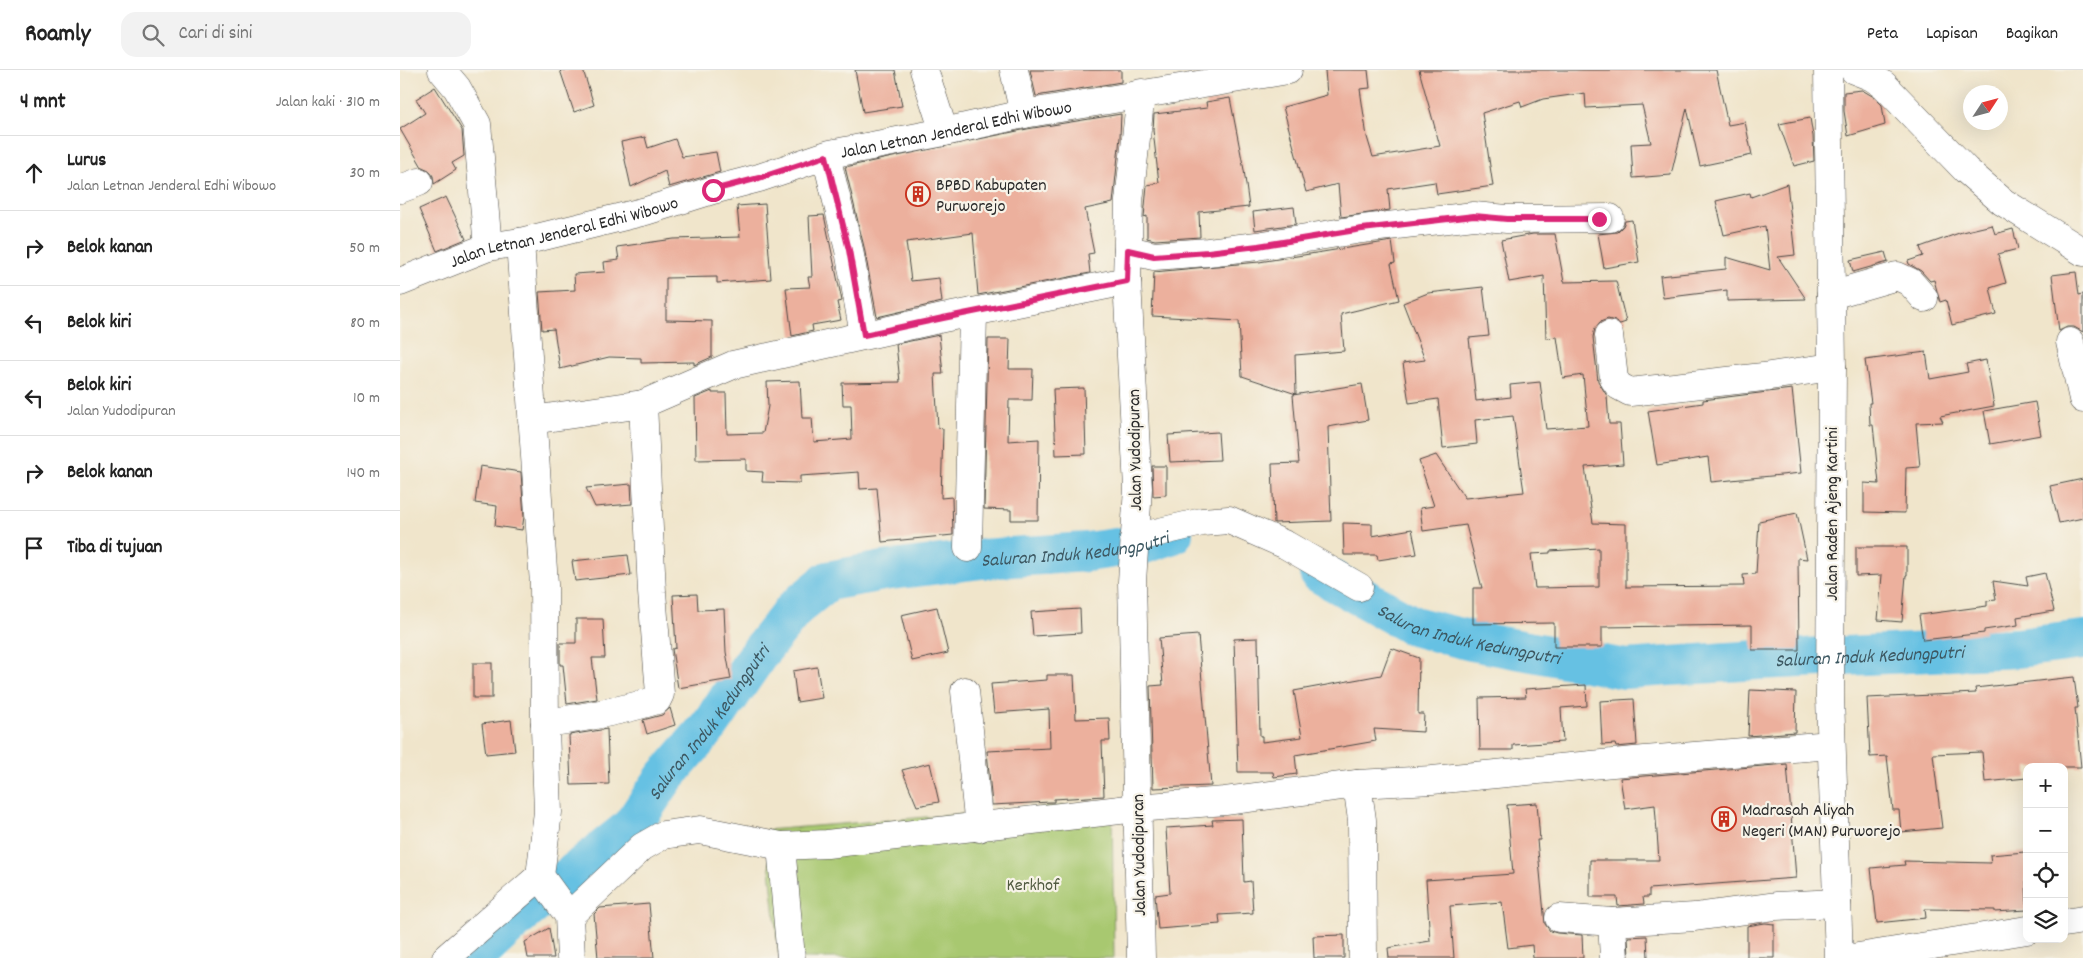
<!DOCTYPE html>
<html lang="id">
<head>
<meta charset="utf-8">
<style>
	body { margin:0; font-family:Dekko,sans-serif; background:#f2f2f2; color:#222 }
	.controls { position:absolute; right:15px; bottom:15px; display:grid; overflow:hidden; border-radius:10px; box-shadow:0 5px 20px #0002 }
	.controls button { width:45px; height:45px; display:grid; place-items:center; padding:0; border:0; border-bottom:1px solid #e0e0e0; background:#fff; color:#222; font:25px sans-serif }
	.compass { position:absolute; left:1563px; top:15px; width:45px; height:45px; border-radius:50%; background:#fff; box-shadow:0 5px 20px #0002; rotate:54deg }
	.stop { position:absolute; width:15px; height:15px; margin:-11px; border:4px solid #db2777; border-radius:50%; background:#fff }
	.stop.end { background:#db2777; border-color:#fff; box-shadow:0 1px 5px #0008 }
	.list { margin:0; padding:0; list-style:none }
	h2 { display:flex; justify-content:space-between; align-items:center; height:65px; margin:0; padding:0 20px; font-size:21px }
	h2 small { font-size:16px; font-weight:400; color:#767676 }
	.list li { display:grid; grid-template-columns:32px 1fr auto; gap:15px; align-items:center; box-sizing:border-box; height:75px; padding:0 20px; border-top:1px solid #e0e0e0 }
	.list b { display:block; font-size:19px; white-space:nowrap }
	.list p { margin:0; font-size:16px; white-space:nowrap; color:#767676 }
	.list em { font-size:16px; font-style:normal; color:#767676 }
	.icon { flex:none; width:28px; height:28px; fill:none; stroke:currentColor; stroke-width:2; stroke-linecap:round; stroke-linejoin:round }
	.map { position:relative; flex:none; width:1683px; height:888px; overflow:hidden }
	header { display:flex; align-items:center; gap:30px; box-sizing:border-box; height:70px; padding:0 25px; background:#fff; border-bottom:1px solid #e0e0e0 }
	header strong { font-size:24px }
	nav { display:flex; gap:28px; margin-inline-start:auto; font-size:18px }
	.search { width:350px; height:45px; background:#f2f2f2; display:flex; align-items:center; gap:12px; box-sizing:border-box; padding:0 18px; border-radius:15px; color:#767676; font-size:19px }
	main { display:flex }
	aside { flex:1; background:#fff }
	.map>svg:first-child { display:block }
	.green { fill:#a8c870; stroke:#6a7a4e }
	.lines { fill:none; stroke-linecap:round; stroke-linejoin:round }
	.river { stroke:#66c1e3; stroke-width:40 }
	.building { fill:#ecb09d; fill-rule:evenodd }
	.minor-casing { stroke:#494743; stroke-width:29 }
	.minor { stroke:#fff; stroke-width:28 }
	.route { stroke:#db2777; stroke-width:6 }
	.labels { text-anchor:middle; stroke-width:4.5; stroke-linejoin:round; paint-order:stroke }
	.street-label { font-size:18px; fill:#2b2b2b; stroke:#f7f3e8 }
	.poi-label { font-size:18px; fill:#2b2b2b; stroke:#f7f3e8; text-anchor:start }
	.park-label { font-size:18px; fill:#505a40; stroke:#f7f3e8 }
	.water-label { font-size:19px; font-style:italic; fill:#3d5862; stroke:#f7f3e8 }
</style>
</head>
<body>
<header>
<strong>Roamly</strong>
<div class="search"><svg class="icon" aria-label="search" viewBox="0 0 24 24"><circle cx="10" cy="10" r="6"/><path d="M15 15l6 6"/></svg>Cari di sini</div>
<nav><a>Peta</a><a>Lapisan</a><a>Bagikan</a></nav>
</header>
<main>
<aside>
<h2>4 mnt<small>Jalan kaki · 310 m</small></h2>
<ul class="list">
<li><svg class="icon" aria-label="ahead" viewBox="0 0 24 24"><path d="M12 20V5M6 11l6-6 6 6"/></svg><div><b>Lurus</b><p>Jalan Letnan Jenderal Edhi Wibowo</p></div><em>30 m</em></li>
<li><svg class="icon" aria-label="right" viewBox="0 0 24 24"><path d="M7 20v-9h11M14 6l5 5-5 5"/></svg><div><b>Belok kanan</b></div><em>50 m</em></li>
<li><svg class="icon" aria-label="left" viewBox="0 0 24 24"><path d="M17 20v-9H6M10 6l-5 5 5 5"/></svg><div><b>Belok kiri</b></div><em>80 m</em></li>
<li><svg class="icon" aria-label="left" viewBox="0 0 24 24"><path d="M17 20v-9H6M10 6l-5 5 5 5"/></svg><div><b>Belok kiri</b><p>Jalan Yudodipuran</p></div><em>10 m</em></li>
<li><svg class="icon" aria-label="right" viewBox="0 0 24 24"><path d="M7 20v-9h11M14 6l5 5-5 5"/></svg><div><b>Belok kanan</b></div><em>140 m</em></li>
<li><svg class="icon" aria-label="arrive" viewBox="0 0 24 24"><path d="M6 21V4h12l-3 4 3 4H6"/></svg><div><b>Tiba di tujuan</b></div></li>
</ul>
</aside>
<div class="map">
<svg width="1683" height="888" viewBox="0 0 1683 888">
	<rect width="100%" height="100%" fill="#f7f3e8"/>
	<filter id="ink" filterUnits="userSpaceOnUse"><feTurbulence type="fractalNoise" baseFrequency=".02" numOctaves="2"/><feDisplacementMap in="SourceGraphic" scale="10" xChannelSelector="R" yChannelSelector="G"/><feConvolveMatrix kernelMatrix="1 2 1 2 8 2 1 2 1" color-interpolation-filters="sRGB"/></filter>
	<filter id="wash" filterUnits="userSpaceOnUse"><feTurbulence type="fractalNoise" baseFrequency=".0096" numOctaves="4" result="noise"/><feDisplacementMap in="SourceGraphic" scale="20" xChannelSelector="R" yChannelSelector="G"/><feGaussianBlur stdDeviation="1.12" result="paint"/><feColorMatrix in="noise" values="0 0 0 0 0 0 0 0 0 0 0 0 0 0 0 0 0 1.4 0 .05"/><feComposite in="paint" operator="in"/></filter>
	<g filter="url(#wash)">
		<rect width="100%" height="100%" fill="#f0e5cb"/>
		<polygon class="green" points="712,732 714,888 379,888 366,760"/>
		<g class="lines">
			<g class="river">
				<path id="s1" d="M919,503L1013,556L1072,571L1225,599L1358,590L1618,578L1683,570"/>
				<path id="s2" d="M74,888L121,845L231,757L265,707L310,655L360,582L396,537L428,511L483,501L582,489L687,482L744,474L773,464"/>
			</g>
		</g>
		<g id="blocks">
			<g class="building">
				<polygon points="160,0 183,0 194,35 174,42"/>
				<polygon points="455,0 495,0 502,36 463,42"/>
				<polygon points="630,0 721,0 721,12 636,26"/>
				<polygon points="925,0 968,0 970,18 960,19 967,67 973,87 1040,76 1019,0 1316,0 1328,55 1345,52 1352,85 1300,96 1287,38 1271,105 1233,108 1231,74 1251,73 1242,35 1186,38 1185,23 1143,29 1122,37 1120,31 1082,43 1093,116 1037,124 1035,112 988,119 990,140 941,147 938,114 906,122 883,37 927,25"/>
				<polygon points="35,17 62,60 64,86 52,93 56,100 34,114 33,106 29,100 22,97 0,59 25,43 16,29"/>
				<polygon points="1462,20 1474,27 1482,35 1485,55 1448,66 1444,41 1444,22"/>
				<polygon points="830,28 844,100 849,137 799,142 800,167 755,170 747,168 747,146 744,147 747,115 759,113 753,60 754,44 807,38 806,32"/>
				<polygon points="721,44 720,67 713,133 685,139 694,183 688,184 690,203 578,225 573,163 506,172 511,211 539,208 542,232 477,247 464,177 445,97 627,59"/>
				<polygon points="1410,48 1413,66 1414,91 1394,96 1379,54"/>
				<polygon points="245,67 248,78 275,69 282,87 316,82 320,102 269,117 265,101 231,117 221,72"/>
				<polygon points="1387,114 1395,185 1378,187 1406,229 1327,231 1327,220 1263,228 1260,206 1326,199 1326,187 1370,200 1365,156 1324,165 1316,131 1350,123 1351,127"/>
				<polygon points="46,127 66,169 37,181 19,139"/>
				<polygon points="365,134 371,209 317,213 317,207 266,208 266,250 312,251 312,287 294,295 294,292 241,293 241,288 209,287 160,299 154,259 142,260 139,222 175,220 174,204 205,202 204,192 219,190 217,177 274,169 340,167 337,136"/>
				<polygon points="894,137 896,154 855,160 853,142"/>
				<polygon points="424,145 442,231 437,232 441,250 412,255 413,261 392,266 386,218 410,217 408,207 412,207 409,146"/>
				<polygon points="1232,150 1239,192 1204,198 1198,164 1217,162 1223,156 1225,151"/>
				<polygon points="1592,155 1595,164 1613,159 1618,179 1598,184 1606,213 1590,218 1596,244 1552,255 1546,230 1540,232 1534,210 1530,211 1521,201 1509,194 1508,191 1523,186 1520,177 1562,162"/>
				<path d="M1133,164H1155L1164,212L1216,211L1226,252L1220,254L1215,251L1208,249L1200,252L1195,258L1193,267L1198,311L1207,326L1209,354H1220L1223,394L1185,397L1193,453L1226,454V517L1344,516L1343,505L1356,504L1359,451L1397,443L1407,489L1398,488L1399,580H1352V555L1202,557V577H1154V553L1073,554V518H1082L1066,455L1023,461L1020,438L1034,436L1019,391L1036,385L1065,428L1124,422L1113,346L1075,350L1077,374L1043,378L1038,329L1009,333L1003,293L1025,290L1003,233L1028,223L1083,217L1089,266L1069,268L1076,331L1111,327L1110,315L1140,312L1146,359L1188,356L1183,305L1163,308L1157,267L1146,268L1144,206L1109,212L1101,170ZM1199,478V517L1135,518L1131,484L1150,483V481Z"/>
				<polygon points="992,171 995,193 991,194 999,230 941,244 944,281 895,285 896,324 842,306 839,251 752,246 754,202 859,192"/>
				<polygon points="1485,182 1488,192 1453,202 1450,190"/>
				<polygon points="1676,202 1679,225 1683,224 1683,262 1674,257 1667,257 1659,261 1652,205"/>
				<polygon points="539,265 543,304 535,304 538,358 543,359 541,428 552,427 553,465 482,472 477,418 460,419 459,402 400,406 400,413 362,412 363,402 346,401 346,389 296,390 295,328 312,321 312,323 326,323 327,364 363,363 368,336 367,312 400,311 402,348 412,348 414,372 452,369 451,335 443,335 442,313 500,312 496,274"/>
				<polygon points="588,269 610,269 609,299 633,299 632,330 609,330 608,371 639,369 638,450 611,450 611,440 584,439"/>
				<polygon points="1526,282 1530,309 1568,302 1566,294 1586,290 1594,336 1540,346 1543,352 1516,353 1520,397 1506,398 1505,443 1464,442 1464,413 1479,414 1473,355 1470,355 1469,333 1471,333 1465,290"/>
				<polygon points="962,314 968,350 928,357 931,451 874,453 872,394 899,393 893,325"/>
				<polygon points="684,318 686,384 656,385 653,319"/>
				<polygon points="1392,319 1401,403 1311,412 1308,387 1257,395 1248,341 1303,333 1303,330"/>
				<polygon points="1635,332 1641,365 1590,374 1584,341"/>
				<polygon points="818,362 820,390 770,392 768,365"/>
				<polygon points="80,396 121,402 124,447 122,460 95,456 97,436 75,433"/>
				<polygon points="752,396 766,396 766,425 753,426"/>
				<polygon points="1683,409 1683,448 1659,453 1650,416"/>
				<polygon points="231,414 232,434 195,437 186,418"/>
				<polygon points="943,453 972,454 972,466 1012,459 1017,484 978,490 977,485 944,485"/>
				<polygon points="1456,477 1507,477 1507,505 1506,505 1502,552 1478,550 1482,505 1456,506"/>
				<polygon points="228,485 231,505 175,511 172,491"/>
				<polygon points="1645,503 1654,541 1617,547 1618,555 1584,560 1584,563 1523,570 1519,545 1587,536 1587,531 1596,530 1593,511 1628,516 1626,507"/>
				<polygon points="297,524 298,540 324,539 326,582 331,609 278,618 272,579 276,578 273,525"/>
				<polygon points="537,537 548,583 512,591 501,545"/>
				<polygon points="680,539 681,563 633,566 631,542"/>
				<polygon points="176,549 203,549 205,588 192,588 197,629 167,634 163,595 160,595 160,573 176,573"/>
				<polygon points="798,565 811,716 753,718 750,616 763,615 759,568"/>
				<polygon points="858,568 860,666 862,666 862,672 902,667 894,621 981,605 991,578 1019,588 1018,644 1024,644 1023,662 974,659 976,671 895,685 897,704 874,707 873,702 838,702 834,569"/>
				<rect x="73" y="593" width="19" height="35"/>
				<polygon points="417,597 422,628 397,632 393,601"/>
				<polygon points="647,605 674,605 676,649 709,648 710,671 702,671 704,726 654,729 654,732 651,732 592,735 587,681 650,678 649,639 594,643 591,614 647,610"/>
				<polygon points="1674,607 1678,638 1675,638 1681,697 1627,697 1627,708 1585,712 1582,682 1533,684 1542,758 1501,762 1499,740 1493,740 1487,686 1470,687 1467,628 1576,623 1575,618"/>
				<polygon points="1186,615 1187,636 1161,638 1163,672 1113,675 1113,680 1080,680 1079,628 1126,627 1125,619"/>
				<polygon points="1350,620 1396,622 1395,662 1348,666"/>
				<polygon points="1234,629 1237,675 1216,677 1215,674 1202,675 1200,631"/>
				<polygon points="270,638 275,655 247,664 243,650 262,645"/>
				<polygon points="111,650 115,681 86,684 82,654"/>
				<polygon points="207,659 209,714 171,715 169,665"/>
				<polygon points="530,693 539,732 517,736 502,700"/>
				<polygon points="1387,694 1396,808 1249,819 1249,827 1243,827 1244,834 1218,836 1217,827 1190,827 1190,790 1259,790 1255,735 1225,739 1220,708"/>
				<polygon points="1137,733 1140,770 1137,770 1145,854 1150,861 1157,863 1182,865 1183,888 1133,888 1132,875 1108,878 1102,832 1050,836 1054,888 989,888 988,878 1030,871 1026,810 1113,804 1107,735"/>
				<polygon points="842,749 844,812 851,811 853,843 819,845 820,854 758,859 755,825 770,823 766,758 813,755 812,750"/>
				<polygon points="1625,782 1627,840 1595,842 1595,840 1525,839 1526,848 1477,853 1471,798 1505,795 1504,791 1591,793 1590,785"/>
				<polygon points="249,834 254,888 198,888 194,844 200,838"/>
				<polygon points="1365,853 1374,854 1374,888 1347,888 1347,856"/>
				<polygon points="149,858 154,888 128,888 125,872"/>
				<polygon points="944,865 944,888 914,888 913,866"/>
				<polygon points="1247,866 1248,888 1229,888 1228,867"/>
			</g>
		</g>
	</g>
	<g filter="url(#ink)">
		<use href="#blocks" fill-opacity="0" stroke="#494743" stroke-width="1"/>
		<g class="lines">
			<defs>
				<g id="minor">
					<polyline points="42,0 57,18 77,54 88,177"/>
					<polyline points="524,0 544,62"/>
					<polyline points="614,0 624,44"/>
					<polyline points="1428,0 1432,297 1430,627 1439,888"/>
					<polyline points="1454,0 1472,7 1484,15 1566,100 1603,132 1683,182"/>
					<polyline points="426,86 449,180 464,265"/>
					<polyline points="0,119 19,112"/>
					<polyline points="120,172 144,514 145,658 148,742 140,806 169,846 171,888"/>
					<polyline points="728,180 754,186 808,182 857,176 962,159 1074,146 1107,149 1210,148"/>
					<path id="s3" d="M0,212L88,177L120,172L246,141L313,120L359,108L430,84L544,62L624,44L888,0"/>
					<polyline points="1431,225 1497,206 1510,212 1524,228"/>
					<polyline points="1209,265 1214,309 1219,316 1230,322 1363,307 1432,297"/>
					<polyline points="1670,272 1683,329"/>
					<polyline points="132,350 243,334 333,295 543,248 727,211"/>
					<polyline points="734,468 802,452 829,450 886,475 959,517"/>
					<polyline points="568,478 573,242"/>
					<polyline points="565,621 579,758"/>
					<path d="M145,653C183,648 221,641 257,630L260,624L252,522L243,334"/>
					<polyline points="957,714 962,750 963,888"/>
					<polyline points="381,776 391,888"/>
					<polyline points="169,846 242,777 263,765 300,760 381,776 427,774 737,738 825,731 957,714 1032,710 1245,690 1431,675"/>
					<polyline points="1159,848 1212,852"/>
					<polyline points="1664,853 1683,850"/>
					<polyline points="46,888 140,806"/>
					<polyline points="741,888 732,512 738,418 727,211 729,131 741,23"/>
					<polyline points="1214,888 1212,852 1295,847 1376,836 1437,833"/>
					<polyline points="1452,888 1627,860"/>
				</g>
			</defs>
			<use href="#minor" class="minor-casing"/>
			<use href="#minor" class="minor"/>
		</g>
	</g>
	<g class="lines" filter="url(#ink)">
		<polyline class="route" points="313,120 359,108 426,86 449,180 464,265 543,248 727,211 728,180 754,186 808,182 858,176 962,159 1074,146 1107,149 1199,149"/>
	</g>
	<defs>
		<symbol id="building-ring" viewBox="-11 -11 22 22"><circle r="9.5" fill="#f7f3e8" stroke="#c8321e" stroke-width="1.5"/><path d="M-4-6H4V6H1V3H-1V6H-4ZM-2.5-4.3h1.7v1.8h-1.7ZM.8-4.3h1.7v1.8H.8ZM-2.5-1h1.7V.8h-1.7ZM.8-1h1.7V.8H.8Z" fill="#c8321e"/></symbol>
	</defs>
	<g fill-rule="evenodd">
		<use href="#building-ring" x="504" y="110" width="28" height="28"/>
		<use href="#building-ring" x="1310" y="735" width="28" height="28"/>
	</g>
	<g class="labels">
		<g class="street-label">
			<text dy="6" stroke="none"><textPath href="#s3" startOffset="578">Jalan Letnan Jenderal Edhi Wibowo</textPath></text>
			<text dy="6" stroke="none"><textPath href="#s3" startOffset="172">Jalan Letnan Jenderal Edhi Wibowo</textPath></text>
			<text transform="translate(734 380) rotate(-91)" y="6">Jalan Yudodipuran</text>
			<text transform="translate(1431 444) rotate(-90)" y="6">Jalan Raden Ajeng Kartini</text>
			<text transform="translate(738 785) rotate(-91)" y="6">Jalan Yudodipuran</text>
		</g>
		<g class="poi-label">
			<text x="536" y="120">BPBD Kabupaten<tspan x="536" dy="21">Purworejo</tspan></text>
			<text x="1342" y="745">Madrasah Aliyah<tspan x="1342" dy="21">Negeri (MAN) Purworejo</tspan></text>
		</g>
		<g class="park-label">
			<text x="633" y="820">Kerkhof</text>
		</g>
		<g class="water-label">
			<text dy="7" stroke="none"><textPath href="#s2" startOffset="770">Saluran Induk Kedungputri</textPath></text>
			<text dy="7" stroke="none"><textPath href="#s1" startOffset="164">Saluran Induk Kedungputri</textPath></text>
			<text dy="7" stroke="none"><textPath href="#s1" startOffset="569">Saluran Induk Kedungputri</textPath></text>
			<text dy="7" stroke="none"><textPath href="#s2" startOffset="335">Saluran Induk Kedungputri</textPath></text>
		</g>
	</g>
</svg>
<div class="controls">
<button>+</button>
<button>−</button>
<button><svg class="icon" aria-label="locate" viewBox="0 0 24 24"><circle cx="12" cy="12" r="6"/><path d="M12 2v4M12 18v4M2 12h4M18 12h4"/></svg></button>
<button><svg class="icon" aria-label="layers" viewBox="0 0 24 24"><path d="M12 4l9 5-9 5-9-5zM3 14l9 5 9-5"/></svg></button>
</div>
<svg class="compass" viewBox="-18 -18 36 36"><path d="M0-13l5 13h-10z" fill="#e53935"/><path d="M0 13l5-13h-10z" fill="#767676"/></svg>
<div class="stop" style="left:313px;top:120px"></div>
<div class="stop end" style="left:1199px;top:149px"></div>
</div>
</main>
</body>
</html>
